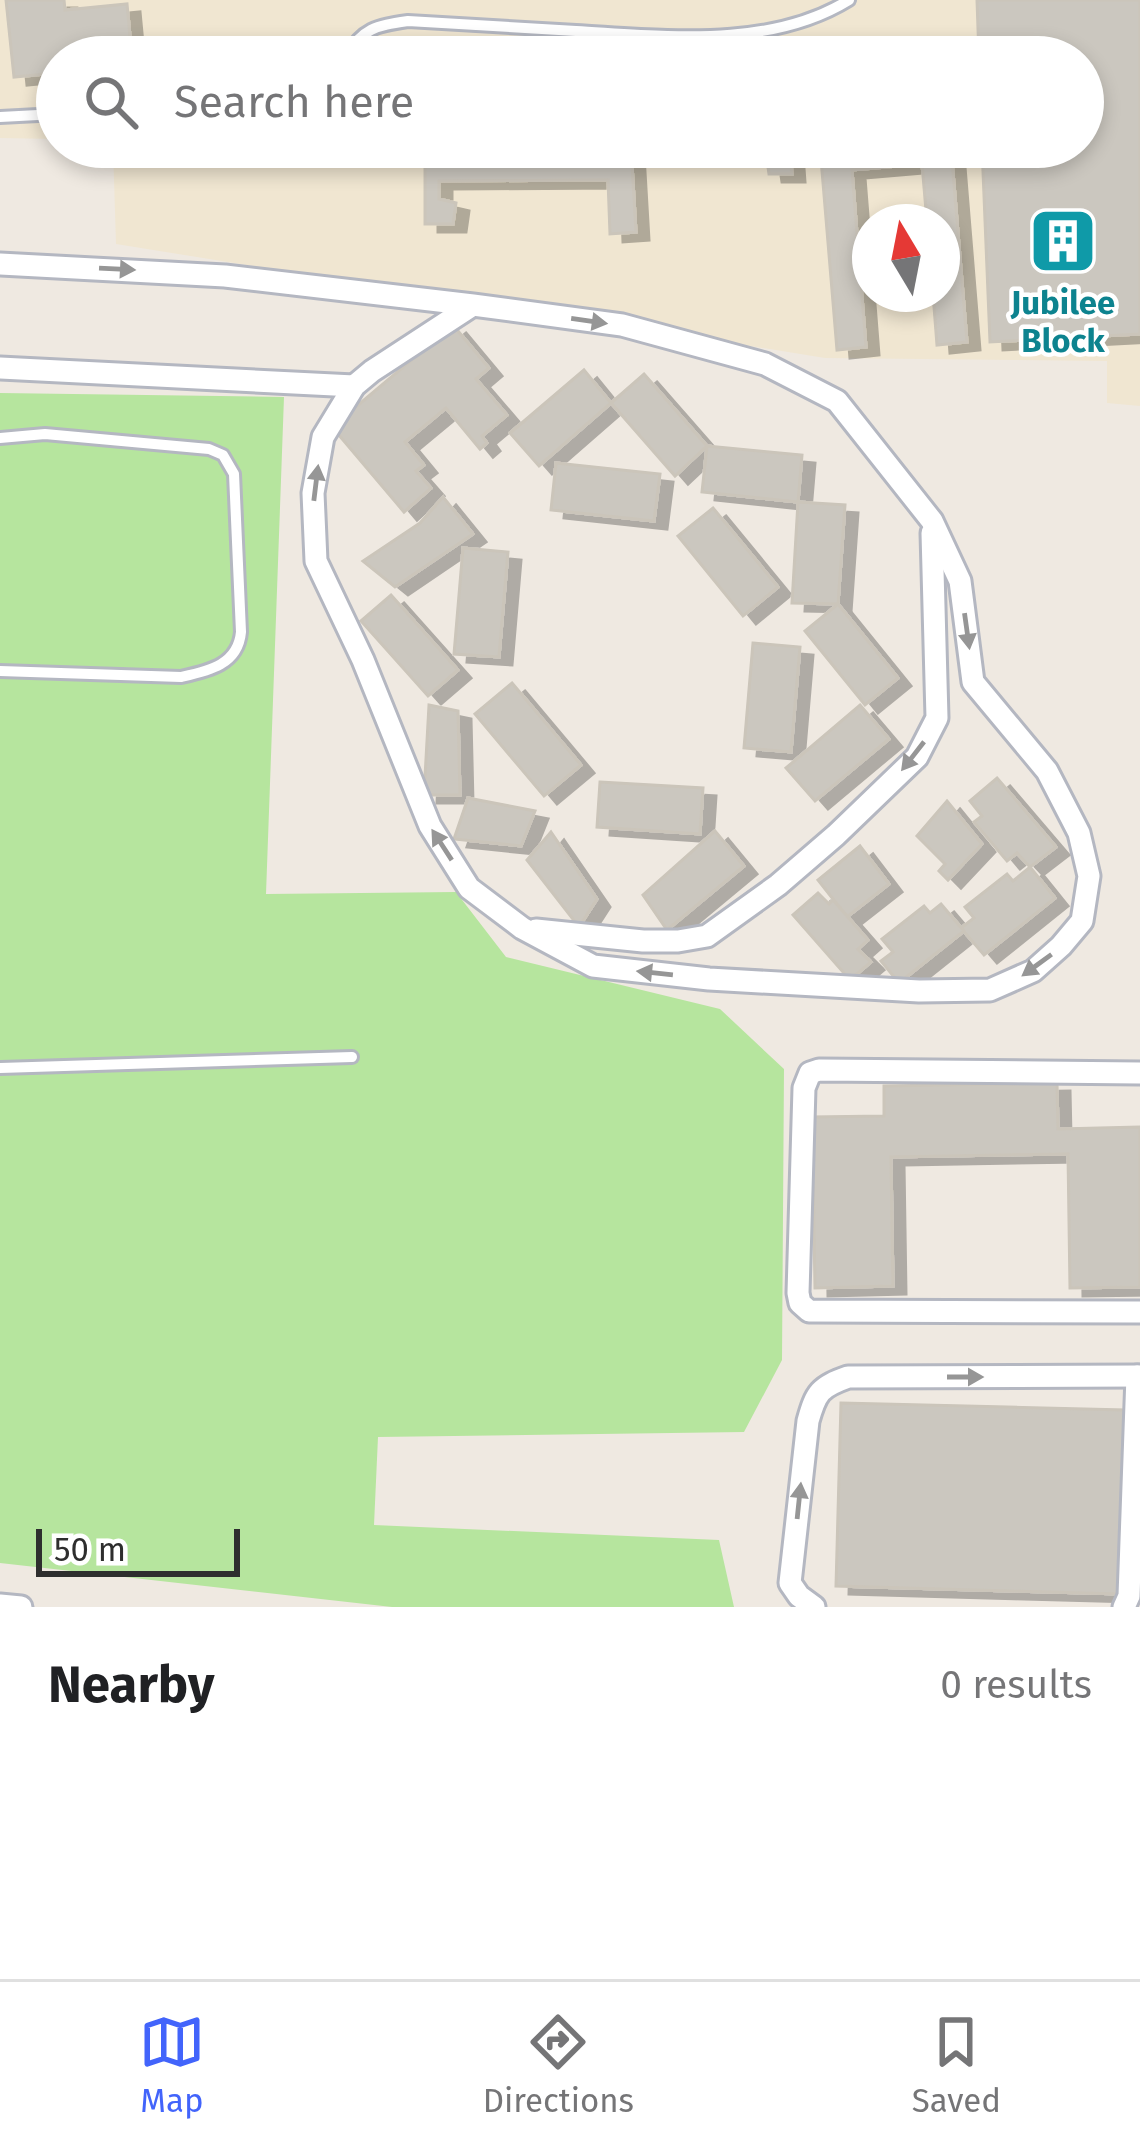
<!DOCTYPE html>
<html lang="en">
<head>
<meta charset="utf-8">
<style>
	body { margin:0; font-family:"Fira Sans",sans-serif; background:#f2f2f2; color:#202124 }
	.compass { position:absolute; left:852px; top:204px; width:108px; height:108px; border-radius:50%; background:#fff; box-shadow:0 6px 18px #0003; rotate:350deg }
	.scale { position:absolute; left:36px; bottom:30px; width:204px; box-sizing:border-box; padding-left:12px; border:6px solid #2e2e2e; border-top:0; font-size:33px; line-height:42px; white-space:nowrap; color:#2e2e2e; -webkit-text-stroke:9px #fff; paint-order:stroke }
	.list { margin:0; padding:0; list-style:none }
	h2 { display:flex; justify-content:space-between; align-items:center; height:156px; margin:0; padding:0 48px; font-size:51px }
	h2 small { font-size:39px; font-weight:400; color:#757577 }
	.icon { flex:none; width:66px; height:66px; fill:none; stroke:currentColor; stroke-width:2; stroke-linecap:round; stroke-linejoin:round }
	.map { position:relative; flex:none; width:1140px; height:1607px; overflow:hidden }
	.search { position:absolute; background:#fff; box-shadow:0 6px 18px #0003; left:36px; right:36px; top:36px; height:132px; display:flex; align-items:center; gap:30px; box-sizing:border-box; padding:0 42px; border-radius:66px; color:#757577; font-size:45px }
	.sheet { height:372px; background:#fff }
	nav { display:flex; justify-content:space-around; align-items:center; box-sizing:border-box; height:168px; border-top:3px solid #e0e0e0; background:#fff; font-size:33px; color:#757577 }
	nav a { display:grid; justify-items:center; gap:6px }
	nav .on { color:#4264fb }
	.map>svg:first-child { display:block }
	.education { fill:#f0e6d1; fill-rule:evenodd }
	.green { fill:#b6e59e }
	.building { fill:#cbc7bf; stroke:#cbc5ba; stroke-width:3; filter:url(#shadow) }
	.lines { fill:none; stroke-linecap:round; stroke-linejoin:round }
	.lane-casing { stroke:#b4b7c1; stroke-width:16 }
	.street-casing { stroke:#b4b7c1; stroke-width:27 }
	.lane { stroke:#fff; stroke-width:10 }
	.street { stroke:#fff; stroke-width:21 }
	.oneway { fill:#969696 }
	.labels { text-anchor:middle; stroke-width:9; stroke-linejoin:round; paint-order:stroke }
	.culture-label { font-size:33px; font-weight:bold; fill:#0d838f; stroke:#fff }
</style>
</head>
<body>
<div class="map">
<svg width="1140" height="1607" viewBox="0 0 1140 1607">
	<defs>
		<filter id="shadow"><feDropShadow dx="13" dy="8" stdDeviation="0" flood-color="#0004"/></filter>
	</defs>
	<rect width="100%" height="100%" fill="#efe9e1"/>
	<path class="education" d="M0,0H1140V406L1107,403V361L825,358L116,244L113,147H1083V57H57V139L0,138ZM870,222H942V294H870Z"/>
	<polygon class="green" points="0,393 284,397 266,894 456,892 506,957 720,1009 784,1069 782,1360 744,1432 378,1437 374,1525 719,1540 734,1607 392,1607 0,1563"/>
	<g class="building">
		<polygon points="6,0 64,0 65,10 127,4 132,57 57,57 57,73 14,77"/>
		<polygon points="977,0 1140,0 1140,334 990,342 982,147 1083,147 1083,57 979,57"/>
		<polygon points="425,147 631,147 636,232 610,234 608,180 439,181 439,199 456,203 453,224 425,224"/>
		<polygon points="765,147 790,147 792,174 769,174"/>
		<polygon points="820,147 951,147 967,342 937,345 933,294 942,294 942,222 927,222 922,164 852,170 866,347 837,350"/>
		<polygon points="453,325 489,368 476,379 507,415 482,436 487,443 480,449 446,408 405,442 424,465 416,471 431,488 404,512 332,427"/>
		<polygon points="584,370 611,403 539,466 510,433"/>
		<polygon points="644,374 707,446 675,476 611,403"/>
		<polygon points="707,446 802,455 798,502 702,492"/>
		<polygon points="556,463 660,474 654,521 551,510"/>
		<polygon points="443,497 473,534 395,587 363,561 420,523"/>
		<polygon points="798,502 845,505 838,604 792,603"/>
		<polygon points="713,508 778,587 743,616 678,536"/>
		<polygon points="463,548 508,552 499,657 454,654"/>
		<polygon points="391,595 458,670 428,696 361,621"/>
		<polygon points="838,604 898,678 865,705 805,631"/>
		<polygon points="753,643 800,647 791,752 744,748"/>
		<polygon points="512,683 581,765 544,796 475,714"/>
		<polygon points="429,705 458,711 460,795 424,795"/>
		<polygon points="860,705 889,739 815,801 786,768"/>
		<polygon points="997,778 1056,847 1030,867 1017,853 1007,861 974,822 982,816 970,801"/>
		<polygon points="600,782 703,788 700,834 597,827"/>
		<polygon points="468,798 535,811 521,846 454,839"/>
		<polygon points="947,801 982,844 948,880 939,871 945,864 917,836"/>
		<polygon points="715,831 744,866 667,930 643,895"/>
		<polygon points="551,832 597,899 579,927 527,860"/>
		<polygon points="860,846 889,884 847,917 818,880"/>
		<polygon points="1030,867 1055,898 984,955 961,928 974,918 965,907 1007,874 1013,881"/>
		<polygon points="818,893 829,904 833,900 868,940 858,949 871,962 850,980 793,915"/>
		<polygon points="941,904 964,931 899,983 881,961 893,952 882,939 924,906 930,913"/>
		<polygon points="1057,1083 1058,1129 1140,1127 1140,1287 1070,1288 1068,1154 891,1157 893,1286 815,1288 812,1117 884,1116 884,1086"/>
		<polygon points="841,1403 1125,1410 1120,1594 836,1586"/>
	</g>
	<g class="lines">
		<defs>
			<g id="lane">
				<path d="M345,57C363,28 375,26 408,21C463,24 519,28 576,31C665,36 770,49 849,0"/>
				<polyline points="0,117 57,114"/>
				<path d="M181,147C213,157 243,162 274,147"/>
				<path d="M0,438L45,434L209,449L223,455L234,474L241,632C238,665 208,671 181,677L0,671"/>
				<polyline points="0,1068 352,1057"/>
			</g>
			<g id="street">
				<polyline points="0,264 225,276 473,305 622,325 765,364 837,401 932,521 960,581 973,682 1047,771 1079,833 1089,876 1082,921 1061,946 1033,971 990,990 919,991 709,979 593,966 522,928 469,888 430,826 363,660 316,561 313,493 323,437 354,386 372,371 473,305"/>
				<polyline points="0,368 354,386"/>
				<polyline points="536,930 643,941 678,941 707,936 778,885 836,835 917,757 937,718 932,533"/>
				<polyline points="1140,1073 819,1070 810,1073 804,1088 798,1293 800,1303 809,1311 1140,1312"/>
				<polyline points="0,1605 21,1607"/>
				<path d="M814,1607L799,1596L790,1583L808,1421C816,1392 820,1387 848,1377L1140,1376"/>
				<polyline points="1124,1607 1129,1596 1137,1376"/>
			</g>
		</defs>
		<use href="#lane" class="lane-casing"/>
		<use href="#street" class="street-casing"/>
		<use href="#lane" class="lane"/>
		<use href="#street" class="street"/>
	</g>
	<defs><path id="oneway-solid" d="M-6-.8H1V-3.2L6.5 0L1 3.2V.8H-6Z" transform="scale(3)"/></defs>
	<g class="oneway">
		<use href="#oneway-solid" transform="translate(117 269) rotate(3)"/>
		<use href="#oneway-solid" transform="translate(589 321) rotate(8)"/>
		<use href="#oneway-solid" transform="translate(316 483) rotate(-83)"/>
		<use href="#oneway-solid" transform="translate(967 631) rotate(82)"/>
		<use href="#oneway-solid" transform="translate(913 756) rotate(128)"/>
		<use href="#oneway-solid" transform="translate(442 845) rotate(-123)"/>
		<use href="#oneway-solid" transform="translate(1037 965) rotate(144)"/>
		<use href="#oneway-solid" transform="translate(655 973) rotate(-174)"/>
		<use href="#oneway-solid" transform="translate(965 1377)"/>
		<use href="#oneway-solid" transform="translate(799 1501) rotate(-84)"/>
	</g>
	<defs>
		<symbol id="building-square" viewBox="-11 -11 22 22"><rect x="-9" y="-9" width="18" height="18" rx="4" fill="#0f9aa8" stroke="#fff"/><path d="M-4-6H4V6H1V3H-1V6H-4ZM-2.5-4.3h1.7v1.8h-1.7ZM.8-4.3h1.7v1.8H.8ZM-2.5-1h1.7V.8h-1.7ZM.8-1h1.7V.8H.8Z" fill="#fff"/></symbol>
	</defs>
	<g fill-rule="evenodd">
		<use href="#building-square" x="1025" y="203" width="76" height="76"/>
	</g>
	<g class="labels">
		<g class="culture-label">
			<text x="1063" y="314">Jubilee<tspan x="1063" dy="38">Block</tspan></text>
		</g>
	</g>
</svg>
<svg class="compass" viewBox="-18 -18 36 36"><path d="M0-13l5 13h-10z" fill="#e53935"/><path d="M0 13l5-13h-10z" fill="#757577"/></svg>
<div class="scale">50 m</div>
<div class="search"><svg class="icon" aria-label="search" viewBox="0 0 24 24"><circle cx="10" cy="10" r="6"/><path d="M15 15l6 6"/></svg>Search here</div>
</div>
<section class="sheet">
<h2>Nearby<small>0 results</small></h2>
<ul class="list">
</ul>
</section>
<nav>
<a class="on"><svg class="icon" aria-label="map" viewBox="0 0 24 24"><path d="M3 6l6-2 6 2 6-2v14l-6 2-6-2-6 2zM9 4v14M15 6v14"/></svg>Map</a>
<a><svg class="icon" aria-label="directions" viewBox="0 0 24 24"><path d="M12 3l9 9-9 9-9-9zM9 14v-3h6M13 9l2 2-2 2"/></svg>Directions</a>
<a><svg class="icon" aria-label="saved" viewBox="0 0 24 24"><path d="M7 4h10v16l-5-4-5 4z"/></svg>Saved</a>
</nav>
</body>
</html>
